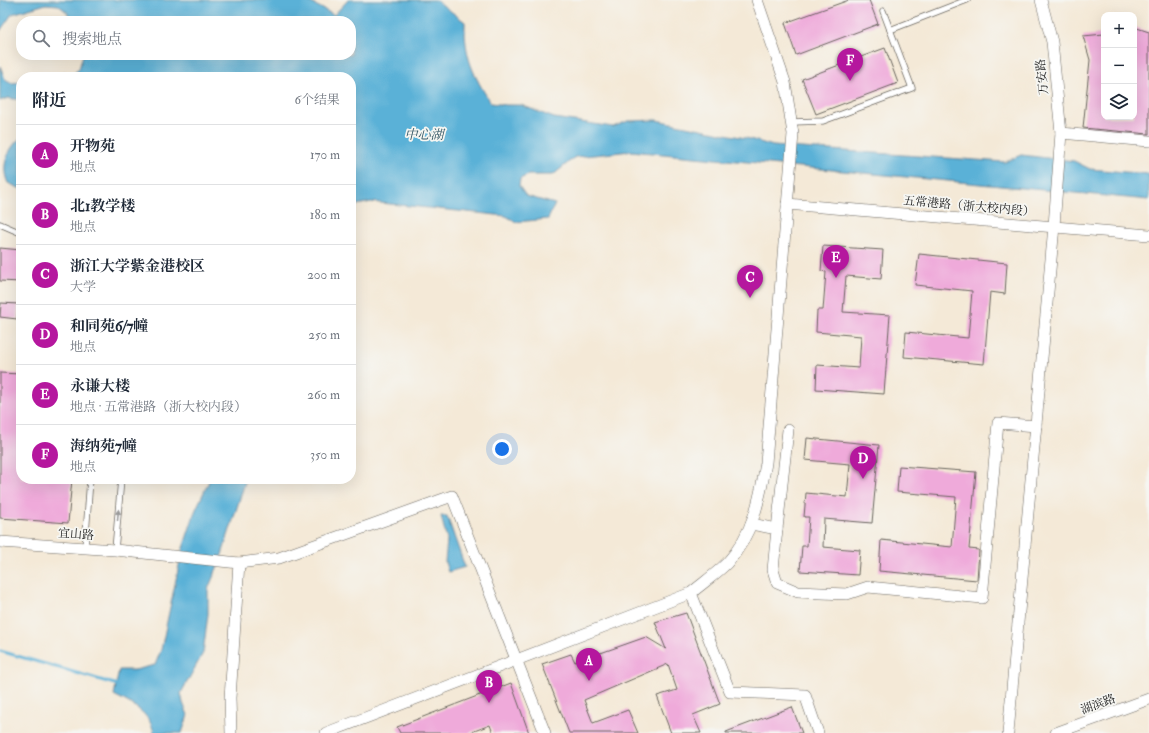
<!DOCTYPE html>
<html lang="zh">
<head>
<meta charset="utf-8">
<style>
	body { margin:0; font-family:"IM FELL Double Pica","Noto Serif SC",serif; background:#f6f6f7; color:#1f2937 }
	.controls { position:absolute; right:12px; top:12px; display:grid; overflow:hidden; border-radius:8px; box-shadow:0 4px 16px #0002 }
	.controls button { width:36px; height:36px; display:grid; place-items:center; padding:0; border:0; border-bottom:1px solid #e0e1e3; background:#fff; color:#1f2937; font:20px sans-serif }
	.you { position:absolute; left:502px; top:449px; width:14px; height:14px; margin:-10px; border:3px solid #fff; border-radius:50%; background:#1a73e8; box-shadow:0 0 0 6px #1a73e833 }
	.badge { display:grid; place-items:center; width:26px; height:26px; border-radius:50%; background:#b5179e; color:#fff; font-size:13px; font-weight:700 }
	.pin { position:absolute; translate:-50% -33px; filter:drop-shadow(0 1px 2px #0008) }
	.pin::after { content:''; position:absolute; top:21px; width:14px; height:12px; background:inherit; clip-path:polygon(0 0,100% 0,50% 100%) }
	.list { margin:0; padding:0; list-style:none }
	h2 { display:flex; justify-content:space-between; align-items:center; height:52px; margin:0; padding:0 16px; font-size:17px }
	h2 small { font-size:13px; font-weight:400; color:#747a83 }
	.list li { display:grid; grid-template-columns:26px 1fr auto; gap:12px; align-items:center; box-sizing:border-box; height:60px; padding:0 16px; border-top:1px solid #e0e1e3 }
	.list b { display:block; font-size:15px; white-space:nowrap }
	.list p { margin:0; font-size:13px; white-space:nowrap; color:#747a83 }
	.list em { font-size:13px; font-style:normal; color:#747a83 }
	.icon { flex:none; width:22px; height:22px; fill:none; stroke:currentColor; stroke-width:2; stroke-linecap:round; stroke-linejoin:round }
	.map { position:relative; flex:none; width:1149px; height:733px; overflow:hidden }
	.search { position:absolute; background:#fff; box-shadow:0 4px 16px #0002; left:16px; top:16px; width:340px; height:44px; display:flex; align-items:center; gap:10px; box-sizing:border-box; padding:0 14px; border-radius:16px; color:#747a83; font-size:15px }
	.panel { position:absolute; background:#fff; box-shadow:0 4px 16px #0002; left:16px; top:72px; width:340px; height:412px; border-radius:16px }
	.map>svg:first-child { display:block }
	.water { fill:#5ab1d7; stroke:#3b667a }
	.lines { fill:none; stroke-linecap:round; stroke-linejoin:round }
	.stream { stroke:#5ab1d7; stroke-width:3 }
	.building { fill:#efaada }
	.lane-casing { stroke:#68645d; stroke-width:7 }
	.street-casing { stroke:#68645d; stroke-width:12 }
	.lane { stroke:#fff; stroke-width:5.5 }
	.street { stroke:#fff; stroke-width:11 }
	.oneway { fill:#999 }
	.labels { text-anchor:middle; stroke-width:3.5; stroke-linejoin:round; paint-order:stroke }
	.street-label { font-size:12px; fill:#1c1c1c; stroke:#f6f6f2 }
	.water-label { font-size:13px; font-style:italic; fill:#355867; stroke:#f6f6f2 }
</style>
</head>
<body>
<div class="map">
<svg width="1149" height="733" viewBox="0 0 1149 733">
	<rect width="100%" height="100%" fill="#f6f6f2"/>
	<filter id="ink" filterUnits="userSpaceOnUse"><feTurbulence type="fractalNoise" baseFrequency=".025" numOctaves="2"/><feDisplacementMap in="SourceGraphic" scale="8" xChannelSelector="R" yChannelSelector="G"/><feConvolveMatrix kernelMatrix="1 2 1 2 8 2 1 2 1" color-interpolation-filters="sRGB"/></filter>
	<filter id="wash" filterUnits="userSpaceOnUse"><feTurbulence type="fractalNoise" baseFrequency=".012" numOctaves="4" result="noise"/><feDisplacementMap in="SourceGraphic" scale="16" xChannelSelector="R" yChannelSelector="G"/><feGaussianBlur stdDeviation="0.9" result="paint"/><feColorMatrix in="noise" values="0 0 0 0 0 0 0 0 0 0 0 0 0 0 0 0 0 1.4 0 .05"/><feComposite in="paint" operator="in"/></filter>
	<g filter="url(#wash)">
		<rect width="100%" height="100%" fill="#f4e9d7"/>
		<g class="water">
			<path d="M0,0H306L334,15L348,0H436L465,22C464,56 473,75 491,103L506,105H521L554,118L613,127L628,121L656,120L750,139L773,146L1005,162L1021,155L1074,161L1090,169L1149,174V200L631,151L575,157L553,175H528L520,179L519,186L526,196L555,204L548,219L516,222L506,216L371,202L357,205L351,216V77H56L64,72L73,74L79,69L83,55H351V21H72L67,12L58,5L46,4L12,14L0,31Z"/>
			<polygon points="0,66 5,79 12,83 21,82 21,100 8,98 0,101"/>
			<path d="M21,137V189L8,183C0,166 8,149 21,137Z"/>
			<path d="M210,479H246L220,561L208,589V614L203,653L181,693L183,703L188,715L182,733H154C150,712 131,704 114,695L119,670H135L155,665L161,650L182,551L196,509Z"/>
			<polygon points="441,516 447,516 465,567 448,572 445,562 447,540"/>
		</g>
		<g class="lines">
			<polyline class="stream" points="0,651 118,685"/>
		</g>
		<g id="blocks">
			<g class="building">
				<polygon points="849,0 869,0 878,24 796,55 785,23"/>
				<polygon points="1134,27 1149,32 1149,134 1083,128 1090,60 1083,36 1104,34 1104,117 1134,117"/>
				<polygon points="885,48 898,83 816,114 802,79"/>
				<polygon points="823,246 883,250 881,279 846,276 843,312 890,315 884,394 816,389 817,365 859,368 861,336 816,332 817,310 823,310 826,272 821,271"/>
				<polygon points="0,248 21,250 21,282 0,281"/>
				<polygon points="919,254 1007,263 1005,294 990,292 984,364 904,357 906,332 968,338 972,291 915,285"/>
				<polygon points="1,303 18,304 17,319 0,317"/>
				<polygon points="0,373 21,374 21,479 72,479 68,523 0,518"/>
				<polygon points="807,438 879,445 872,523 824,519 823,547 860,550 858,575 800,571 802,546 807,546 809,517 804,517 806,493 847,497 850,464 805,460"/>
				<polygon points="899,466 976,472 969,549 979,550 977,580 879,571 881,540 952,547 956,497 897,492"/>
				<polygon points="686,613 720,704 693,715 701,733 671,733 657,696 677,690 668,664 584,700 593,723 628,710 638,733 569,733 542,664 571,654 575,662 646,637 666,649 655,622"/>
				<polygon points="511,683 529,733 493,733 490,725 469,733 400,733 397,727"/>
				<polygon points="792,707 802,733 726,733 726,732"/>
			</g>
		</g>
	</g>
	<g filter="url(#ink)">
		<use href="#blocks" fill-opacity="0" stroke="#68645d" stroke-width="1"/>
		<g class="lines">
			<defs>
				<g id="lane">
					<polyline points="890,30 967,0"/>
					<polyline points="792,122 823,121 912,88 883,11"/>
					<polyline points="0,224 21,233"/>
					<polyline points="85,548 90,479"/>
					<polyline points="115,550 121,479"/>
				</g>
				<g id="street">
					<polyline points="1061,133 1149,141"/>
					<polyline points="787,204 1149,235"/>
					<polyline points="751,524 777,529 773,570 777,583 798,592 821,593 847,594 868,587 982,598 998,423 1036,426"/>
					<polyline points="777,529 788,430"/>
					<polyline points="0,542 115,550 239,563 279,558 452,496 545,733"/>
					<polyline points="691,593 730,692 805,695 818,733"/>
					<polyline points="231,733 230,698 239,563"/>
					<path d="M326,733L691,593C703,583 716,574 727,563C753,535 760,498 766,463L793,134L785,82L757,0"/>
					<polyline points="1008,733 1054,226 1061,133 1052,42 1041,0"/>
					<polyline points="1056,733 1149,699"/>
				</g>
			</defs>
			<use href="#lane" class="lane-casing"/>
			<use href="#street" class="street-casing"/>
			<use href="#lane" class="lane"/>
			<use href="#street" class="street"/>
		</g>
		<defs><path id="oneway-solid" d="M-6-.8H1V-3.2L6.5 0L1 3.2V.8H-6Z"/></defs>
		<use class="oneway" href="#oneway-solid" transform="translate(118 515) rotate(-85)"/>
	</g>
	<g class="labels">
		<g class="street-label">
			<text transform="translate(1042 77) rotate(-96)" y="4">万安路</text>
			<text transform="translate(969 206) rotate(5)" y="4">五常港路（浙大校内段）</text>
			<text transform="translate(76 534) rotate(4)" y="4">宜山路</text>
			<text transform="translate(1098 704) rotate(-20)" y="4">湖滨路</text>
		</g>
		<g class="water-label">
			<text x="424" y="139">中心湖</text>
		</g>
	</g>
</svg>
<div class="controls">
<button>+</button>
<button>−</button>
<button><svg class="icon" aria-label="layers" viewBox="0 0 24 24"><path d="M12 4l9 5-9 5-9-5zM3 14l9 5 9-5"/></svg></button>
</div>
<div class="you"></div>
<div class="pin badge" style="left:589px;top:681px">A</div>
<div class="pin badge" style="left:489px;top:703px">B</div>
<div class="pin badge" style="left:750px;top:298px">C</div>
<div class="pin badge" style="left:863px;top:479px">D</div>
<div class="pin badge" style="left:836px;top:278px">E</div>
<div class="pin badge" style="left:850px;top:81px">F</div>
<div class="search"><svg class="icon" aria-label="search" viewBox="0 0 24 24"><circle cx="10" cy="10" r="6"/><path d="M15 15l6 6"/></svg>搜索地点</div>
<section class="panel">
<h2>附近<small>6个结果</small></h2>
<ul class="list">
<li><span class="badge">A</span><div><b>开物苑</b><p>地点</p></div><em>170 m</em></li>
<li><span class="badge">B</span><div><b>北1教学楼</b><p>地点</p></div><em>180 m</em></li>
<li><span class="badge">C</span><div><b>浙江大学紫金港校区</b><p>大学</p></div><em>200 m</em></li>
<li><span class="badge">D</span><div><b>和同苑6/7幢</b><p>地点</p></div><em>250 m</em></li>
<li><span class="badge">E</span><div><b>永谦大楼</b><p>地点 · 五常港路（浙大校内段）</p></div><em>260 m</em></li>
<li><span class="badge">F</span><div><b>海纳苑7幢</b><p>地点</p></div><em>350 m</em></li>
</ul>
</section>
</div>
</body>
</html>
